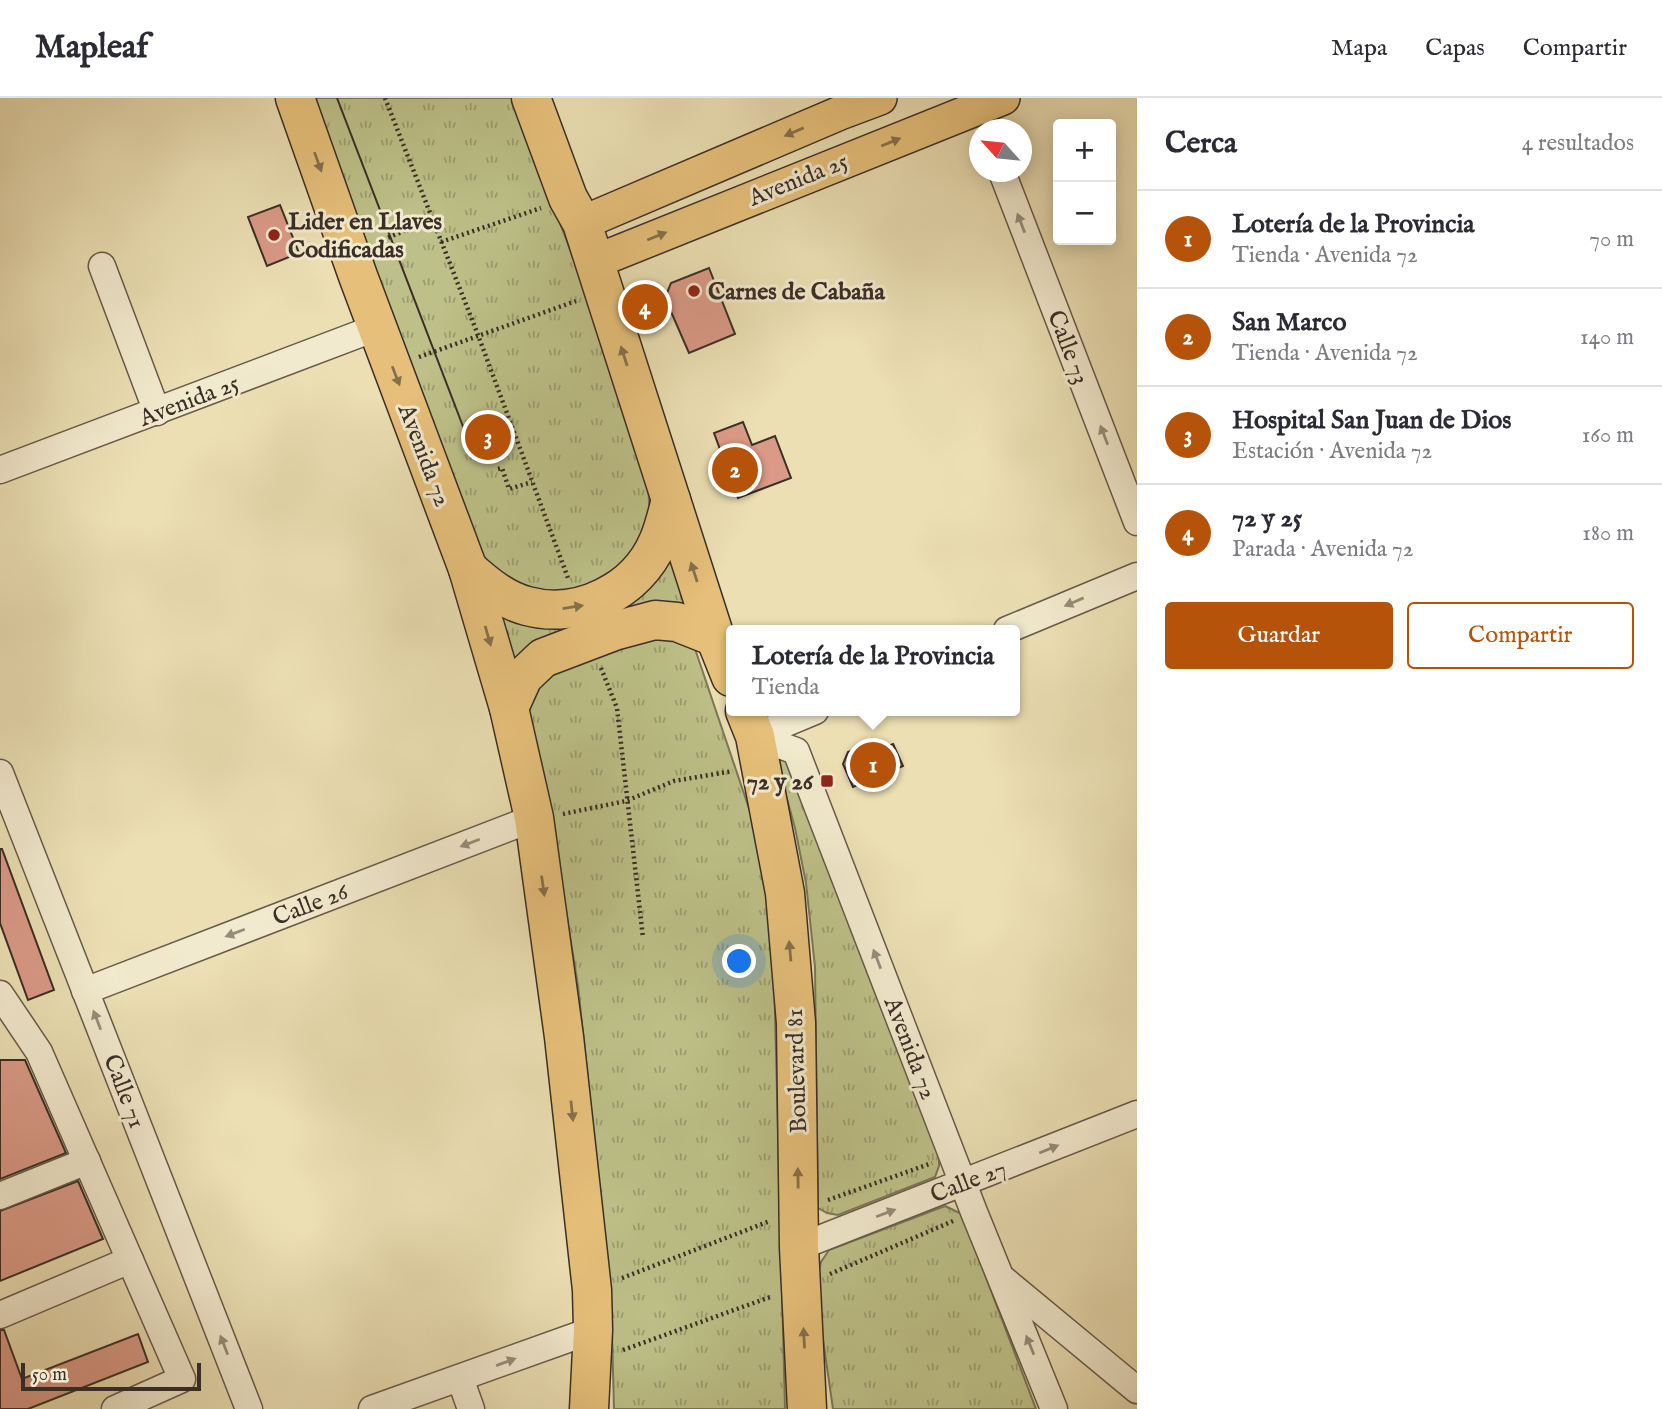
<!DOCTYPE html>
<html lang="es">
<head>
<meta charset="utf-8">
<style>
	body { margin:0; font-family:"IM FELL English",serif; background:#f7f7f7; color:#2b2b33 }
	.controls { position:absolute; right:21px; top:21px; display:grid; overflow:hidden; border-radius:7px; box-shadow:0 4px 18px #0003 }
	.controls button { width:63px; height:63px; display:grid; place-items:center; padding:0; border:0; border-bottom:2px solid #e1e1e2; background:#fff; color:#2b2b33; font:35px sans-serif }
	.compass { position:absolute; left:969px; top:21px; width:63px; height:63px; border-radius:50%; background:#fff; box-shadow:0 4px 18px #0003; rotate:297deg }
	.scale { position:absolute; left:21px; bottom:18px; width:180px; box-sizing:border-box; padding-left:7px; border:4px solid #3a2e27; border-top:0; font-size:19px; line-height:24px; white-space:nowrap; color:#3a2e27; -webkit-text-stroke:5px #f2eace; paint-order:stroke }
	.you { position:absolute; left:740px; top:864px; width:24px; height:24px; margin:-18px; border:5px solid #fff; border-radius:50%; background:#1a73e8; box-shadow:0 0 0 10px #1a73e833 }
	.badge { display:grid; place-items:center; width:46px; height:46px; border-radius:50%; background:#b45309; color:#fff; font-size:23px; font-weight:700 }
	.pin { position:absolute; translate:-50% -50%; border:4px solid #fff; box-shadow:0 2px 7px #0006 }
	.popup { position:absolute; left:726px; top:527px; width:294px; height:91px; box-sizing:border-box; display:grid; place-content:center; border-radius:7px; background:#fff; filter:drop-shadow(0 2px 5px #0005); font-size:23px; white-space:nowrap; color:#7c7c81 }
	.popup b { font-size:26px; color:#2b2b33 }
	.popup::after { content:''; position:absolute; left:50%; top:100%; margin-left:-14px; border:14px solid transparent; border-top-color:#fff }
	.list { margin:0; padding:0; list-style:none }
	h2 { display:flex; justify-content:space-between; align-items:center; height:91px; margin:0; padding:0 28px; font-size:30px }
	h2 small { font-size:23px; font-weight:400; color:#7c7c81 }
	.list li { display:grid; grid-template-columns:46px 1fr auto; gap:21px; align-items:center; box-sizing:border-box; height:98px; padding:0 28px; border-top:2px solid #e1e1e2 }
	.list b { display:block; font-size:26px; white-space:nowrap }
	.list p { margin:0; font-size:23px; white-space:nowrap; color:#7c7c81 }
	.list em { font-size:23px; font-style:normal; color:#7c7c81 }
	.actions { display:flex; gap:14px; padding:21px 28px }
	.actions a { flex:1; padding:16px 0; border:2px solid #b45309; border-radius:7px; text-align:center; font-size:24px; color:#b45309 }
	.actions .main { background:#b45309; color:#fff }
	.map { position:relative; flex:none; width:1137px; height:1311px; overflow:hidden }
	header { display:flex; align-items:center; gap:42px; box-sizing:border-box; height:98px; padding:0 35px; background:#fff; border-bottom:2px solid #e1e1e2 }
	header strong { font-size:33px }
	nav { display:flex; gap:38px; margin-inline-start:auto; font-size:24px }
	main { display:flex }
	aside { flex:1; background:#fff }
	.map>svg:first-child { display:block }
	.grass { fill:url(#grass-tufts); stroke:#7c7758; stroke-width:2 }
	.building { fill:#da9a87; stroke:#3a2e27; stroke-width:2 }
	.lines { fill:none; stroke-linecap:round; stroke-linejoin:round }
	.minor-casing { stroke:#665a4a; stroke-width:29 }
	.major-casing { stroke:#3a2e27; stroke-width:36 }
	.highway-casing { stroke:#3a2e27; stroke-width:41 }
	.path { stroke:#3a2e27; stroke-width:4.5; stroke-dasharray:2 3.5; stroke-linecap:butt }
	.minor { stroke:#f2eace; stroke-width:26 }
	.major { stroke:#e6c07a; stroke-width:33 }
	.highway { stroke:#e6c07a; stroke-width:38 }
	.tram { stroke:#3a2e27; stroke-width:2 }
	.oneway { fill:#87704c }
	.oneway2 { fill:#968c7a }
	.poi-dot { fill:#8f2418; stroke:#f2eace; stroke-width:2.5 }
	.labels { text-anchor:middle; stroke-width:6; stroke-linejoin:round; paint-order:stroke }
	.street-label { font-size:24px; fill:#3a2e27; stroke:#f2eace }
	.poi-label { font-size:24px; font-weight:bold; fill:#3a2e27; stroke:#f2eace; text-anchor:start }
</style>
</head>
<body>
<header>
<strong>Mapleaf</strong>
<nav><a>Mapa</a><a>Capas</a><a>Compartir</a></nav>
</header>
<main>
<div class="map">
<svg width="1137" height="1311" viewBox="0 0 1137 1311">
	<defs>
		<pattern id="grass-tufts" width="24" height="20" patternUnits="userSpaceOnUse" patternTransform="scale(1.75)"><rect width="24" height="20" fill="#bdc088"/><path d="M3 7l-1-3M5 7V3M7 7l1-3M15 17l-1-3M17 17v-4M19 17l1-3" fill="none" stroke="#9b9c6f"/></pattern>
	</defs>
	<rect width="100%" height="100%" fill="#ebdfb3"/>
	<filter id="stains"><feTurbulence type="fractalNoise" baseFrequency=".00286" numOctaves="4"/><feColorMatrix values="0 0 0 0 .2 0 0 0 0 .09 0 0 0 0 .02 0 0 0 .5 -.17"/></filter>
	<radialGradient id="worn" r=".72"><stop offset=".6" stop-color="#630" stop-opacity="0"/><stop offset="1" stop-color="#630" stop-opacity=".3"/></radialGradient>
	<g class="grass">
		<polygon points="313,0 512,0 594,214 648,385 650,423 634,459 569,498 540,498 491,470 472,441"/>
		<polygon points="670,456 687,509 513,570 494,513 522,524"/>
		<polygon points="667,528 692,542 759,740 773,837 785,1311 614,1311 611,1198 578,888 548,699 521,605 538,575"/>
		<polygon points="784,659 790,662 939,1055 939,1068 935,1079 838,1117 827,1115 818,1110 815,869 806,785 795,730 778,668 780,662"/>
		<polygon points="945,1108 962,1116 1036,1311 833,1311 822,1235 818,1176 821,1164 829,1152"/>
	</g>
	<g class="building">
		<polygon points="280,107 299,155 267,168 248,119"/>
		<polygon points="709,170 735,236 689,255 665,200 671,185"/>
		<polygon points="743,324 752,347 775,338 791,380 738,400 714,335"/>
		<polygon points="893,646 903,668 853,689 843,666 848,654 863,648 867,657"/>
		<polygon points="0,751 2,751 54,892 28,902 0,825"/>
		<polygon points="0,962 25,962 66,1055 0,1081"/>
		<polygon points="78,1083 103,1141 0,1183 0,1113"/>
		<polygon points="0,1232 4,1232 22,1281 138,1236 148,1264 28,1311 0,1311"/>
	</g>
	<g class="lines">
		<defs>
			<g id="minor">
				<polyline points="1002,74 1137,424"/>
				<polyline points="102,168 157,314"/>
				<polyline points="0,372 378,229"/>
				<polyline points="1007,532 1137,478"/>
				<polyline points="755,638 796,653 974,1114 1054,1311"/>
				<polyline points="755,638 815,613"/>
				<polyline points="0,675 249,1311"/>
				<polyline points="85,893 534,720"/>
				<polyline points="0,896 39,954 182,1281 115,1311"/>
				<polyline points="0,1098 87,1063"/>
				<polyline points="799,1149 1137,1016"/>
				<polyline points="1003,1181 1137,1292"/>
				<polyline points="0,1217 130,1162"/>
				<polyline points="460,1280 471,1311"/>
				<polyline points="372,1311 593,1232"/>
			</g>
			<g id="major">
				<polyline points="582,125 840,15 880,0"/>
				<polyline points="594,164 1003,0"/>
			</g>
			<g id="highway">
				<polyline points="295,0 358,178 468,471 509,610 534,720 564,939 592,1192 593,1232 589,1311"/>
				<polyline points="531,0 568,100 582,125 715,539 731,579"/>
				<path d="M468,471C486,487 504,502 527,508C579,522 637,493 658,444C664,431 667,416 671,402"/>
				<polyline points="509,610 523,579 543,560 614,533 655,522 677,524 715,539"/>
				<polyline points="745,613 755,638 785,795 796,925 799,1149 807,1311"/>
			</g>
		</defs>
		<use href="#minor" class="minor-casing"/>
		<use href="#major" class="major-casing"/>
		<use href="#highway" class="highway-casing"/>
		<g class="path">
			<polyline points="385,0 478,237 568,480"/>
			<polyline points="378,144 432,121"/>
			<polyline points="441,144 541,110"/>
			<polyline points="419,259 576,203"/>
			<polyline points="498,371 502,370 509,391 532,384"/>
			<polyline points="601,570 617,610 643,840"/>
			<polyline points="563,716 626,703 674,683 733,673"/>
			<polyline points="828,1102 932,1065"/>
			<polyline points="830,1176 953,1123"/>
			<polyline points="622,1180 770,1123"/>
			<polyline points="623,1252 773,1198"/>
		</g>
		<use href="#minor" class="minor"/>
		<use href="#major" class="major"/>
		<use href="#highway" class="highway"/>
		<polyline class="tram" points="337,0 469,344"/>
	</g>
	<defs><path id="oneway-solid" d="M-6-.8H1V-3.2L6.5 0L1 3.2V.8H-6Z" transform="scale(1.75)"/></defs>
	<g class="oneway">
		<use href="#oneway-solid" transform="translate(794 34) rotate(157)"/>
		<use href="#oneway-solid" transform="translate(891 44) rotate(-22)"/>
		<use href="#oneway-solid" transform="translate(318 64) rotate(70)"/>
		<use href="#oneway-solid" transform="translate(657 138) rotate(-22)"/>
		<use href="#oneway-solid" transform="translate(624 258) rotate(-108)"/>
		<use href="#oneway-solid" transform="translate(396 278) rotate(69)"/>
		<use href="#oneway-solid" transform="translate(694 474) rotate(-108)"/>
		<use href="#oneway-solid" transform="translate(573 509) rotate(-9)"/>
		<use href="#oneway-solid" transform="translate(488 538) rotate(74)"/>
		<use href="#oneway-solid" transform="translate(543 788) rotate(82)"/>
		<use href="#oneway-solid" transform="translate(790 853) rotate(-95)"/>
		<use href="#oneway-solid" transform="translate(572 1013) rotate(84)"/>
		<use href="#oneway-solid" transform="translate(798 1080) rotate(-91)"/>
		<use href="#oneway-solid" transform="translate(804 1240) rotate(-93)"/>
	</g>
	<g class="oneway2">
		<use href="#oneway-solid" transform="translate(1021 125) rotate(-111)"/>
		<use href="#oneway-solid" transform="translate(1104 337) rotate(-111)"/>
		<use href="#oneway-solid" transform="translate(1074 504) rotate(157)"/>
		<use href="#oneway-solid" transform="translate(470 745) rotate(159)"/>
		<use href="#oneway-solid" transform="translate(235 835) rotate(159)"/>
		<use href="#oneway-solid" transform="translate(877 861) rotate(-111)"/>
		<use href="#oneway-solid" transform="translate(97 922) rotate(-111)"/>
		<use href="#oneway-solid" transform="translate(1049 1051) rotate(-22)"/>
		<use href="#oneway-solid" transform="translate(886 1115) rotate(-21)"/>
		<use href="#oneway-solid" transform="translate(224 1247) rotate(-111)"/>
		<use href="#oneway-solid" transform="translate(1030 1247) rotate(-112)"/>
		<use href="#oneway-solid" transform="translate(506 1264) rotate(-20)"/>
	</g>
	<g class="poi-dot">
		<circle cx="274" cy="137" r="7"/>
		<circle cx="694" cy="193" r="7"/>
		<rect x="820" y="676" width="14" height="14" rx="3.5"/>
	</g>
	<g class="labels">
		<g class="street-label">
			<text transform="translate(798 81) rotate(-22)" y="8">Avenida 25</text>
			<text transform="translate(1069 249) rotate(69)" y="8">Calle 73</text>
			<text transform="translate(189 302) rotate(-21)" y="8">Avenida 25</text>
			<text transform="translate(425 357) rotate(69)" y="8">Avenida 72</text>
			<text transform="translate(310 806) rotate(-21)" y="8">Calle 26</text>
			<text transform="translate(911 950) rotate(69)" y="8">Avenida 72</text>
			<text transform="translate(796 973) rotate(-92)" y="8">Boulevard 81</text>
			<text transform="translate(125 993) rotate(69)" y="8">Calle 71</text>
			<text transform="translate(968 1083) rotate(-21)" y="8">Calle 27</text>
		</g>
		<g class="poi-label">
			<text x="288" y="131">Lider en Llaves<tspan x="288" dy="28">Codificadas</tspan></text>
			<text x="708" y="201">Carnes de Cabaña</text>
			<text x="813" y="691" text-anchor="end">72 y 26</text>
		</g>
	</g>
	<rect width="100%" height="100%" filter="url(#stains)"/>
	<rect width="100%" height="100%" fill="url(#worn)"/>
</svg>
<div class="controls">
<button>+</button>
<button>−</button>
</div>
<svg class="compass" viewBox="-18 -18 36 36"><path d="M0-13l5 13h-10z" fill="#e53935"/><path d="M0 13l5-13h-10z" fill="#7c7c81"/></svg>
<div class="scale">50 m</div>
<div class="you"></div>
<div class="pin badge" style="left:873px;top:667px">1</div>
<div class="popup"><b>Lotería de la Provincia</b>Tienda</div>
<div class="pin badge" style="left:735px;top:372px">2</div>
<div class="pin badge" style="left:488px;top:339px">3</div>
<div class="pin badge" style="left:645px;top:209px">4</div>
</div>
<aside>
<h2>Cerca<small>4 resultados</small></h2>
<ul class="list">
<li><span class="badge">1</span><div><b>Lotería de la Provincia</b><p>Tienda · Avenida 72</p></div><em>70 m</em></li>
<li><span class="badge">2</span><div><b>San Marco</b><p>Tienda · Avenida 72</p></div><em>140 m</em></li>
<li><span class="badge">3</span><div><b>Hospital San Juan de Dios</b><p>Estación · Avenida 72</p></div><em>160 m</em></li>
<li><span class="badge">4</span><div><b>72 y 25</b><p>Parada · Avenida 72</p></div><em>180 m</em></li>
</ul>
<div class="actions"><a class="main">Guardar</a><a>Compartir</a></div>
</aside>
</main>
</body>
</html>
